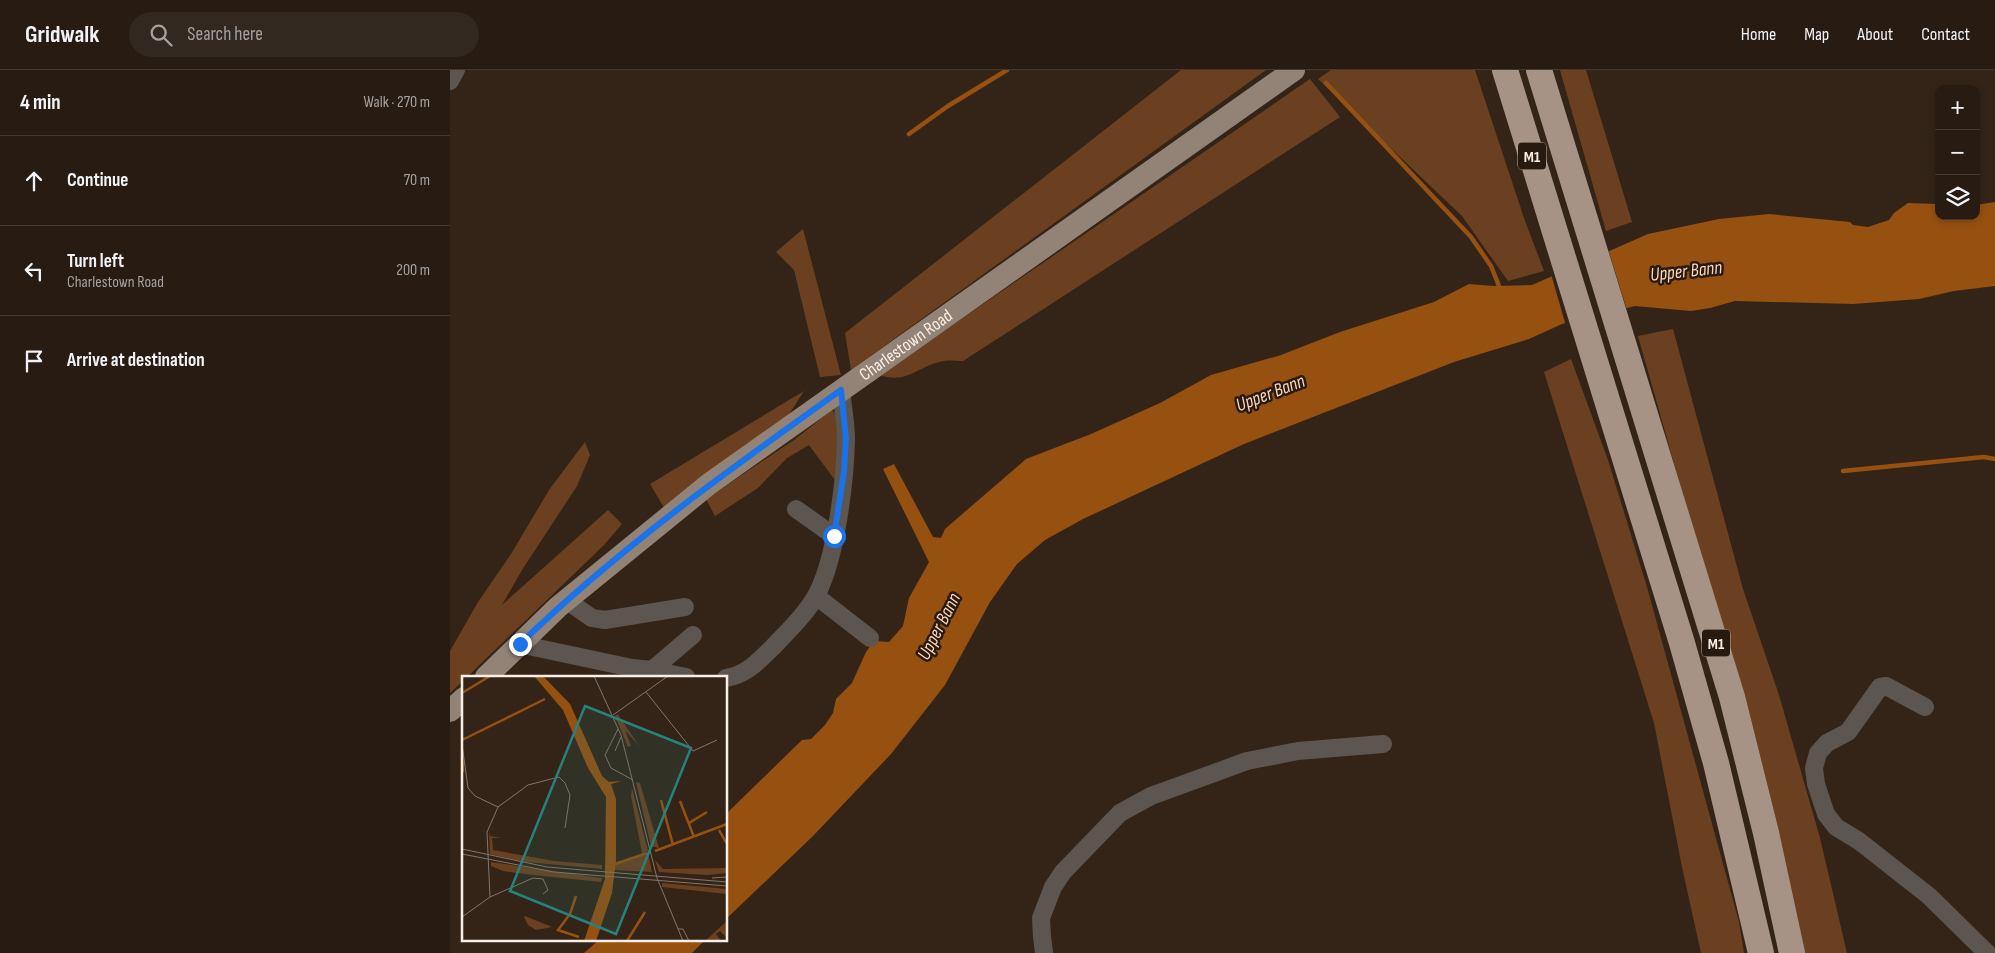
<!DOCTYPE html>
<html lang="en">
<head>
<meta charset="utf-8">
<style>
	body { margin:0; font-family:"Sofia Sans Condensed",sans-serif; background:#332820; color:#f1f3f6 }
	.controls { position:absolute; right:15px; top:15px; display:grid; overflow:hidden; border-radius:10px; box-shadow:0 2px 8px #0003 }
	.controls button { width:45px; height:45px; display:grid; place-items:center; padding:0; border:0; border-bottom:1px solid #433932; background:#271b12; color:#f1f3f6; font:25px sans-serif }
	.stop { position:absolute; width:15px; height:15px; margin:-11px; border:4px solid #1a73e8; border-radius:50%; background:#fff }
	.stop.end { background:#1a73e8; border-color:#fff; box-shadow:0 1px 5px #0008 }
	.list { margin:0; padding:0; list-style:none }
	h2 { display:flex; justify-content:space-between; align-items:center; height:65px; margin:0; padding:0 20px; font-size:21px }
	h2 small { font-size:16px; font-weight:400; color:#a4a19f }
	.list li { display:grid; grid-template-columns:32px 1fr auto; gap:15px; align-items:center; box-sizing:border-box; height:90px; padding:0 20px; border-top:1px solid #433932 }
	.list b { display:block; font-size:19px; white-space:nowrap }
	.list p { margin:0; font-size:16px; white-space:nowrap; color:#a4a19f }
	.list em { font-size:16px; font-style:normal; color:#a4a19f }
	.icon { flex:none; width:28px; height:28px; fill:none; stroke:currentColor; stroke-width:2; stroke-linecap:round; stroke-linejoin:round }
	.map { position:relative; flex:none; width:1545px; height:883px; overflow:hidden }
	header { display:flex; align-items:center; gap:30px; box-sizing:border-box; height:70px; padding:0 25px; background:#271b12; border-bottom:1px solid #433932 }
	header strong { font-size:24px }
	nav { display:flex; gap:28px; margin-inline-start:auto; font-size:18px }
	.search { width:350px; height:45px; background:#332820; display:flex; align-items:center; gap:12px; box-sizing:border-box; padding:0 18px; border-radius:28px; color:#a4a19f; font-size:19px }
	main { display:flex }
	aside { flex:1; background:#271b12 }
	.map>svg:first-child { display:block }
	.green { fill:#6a4020 }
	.water { fill:#965111 }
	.pier { fill:#342418 }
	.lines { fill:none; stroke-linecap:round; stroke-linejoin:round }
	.stream { stroke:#965111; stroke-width:4.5 }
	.minor { stroke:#5d554f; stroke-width:18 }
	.major { stroke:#938276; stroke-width:22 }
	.highway { stroke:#a79385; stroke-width:26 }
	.route { stroke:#1a73e8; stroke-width:6 }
	.labels { text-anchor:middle; stroke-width:5; stroke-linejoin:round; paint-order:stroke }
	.shield { fill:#291a0f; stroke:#bbafa6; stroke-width:1 }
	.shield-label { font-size:16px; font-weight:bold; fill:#faefe7 }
	.street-label { font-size:18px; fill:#faefe7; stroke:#291a0f }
	.water-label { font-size:19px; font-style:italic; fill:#fed6bb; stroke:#291a0f }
	.inset-river { fill:none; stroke:#965111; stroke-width:2.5 }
	.inset-road { fill:none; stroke:#83756b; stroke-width:1 }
	.view { fill:#26827a; fill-opacity:0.15; stroke:#26827a; stroke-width:2.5 }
	.inset-edge { fill:none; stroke:#faefe7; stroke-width:2.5 }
</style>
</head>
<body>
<header>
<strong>Gridwalk</strong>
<div class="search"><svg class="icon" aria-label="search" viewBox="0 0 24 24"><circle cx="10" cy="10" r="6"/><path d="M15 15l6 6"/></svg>Search here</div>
<nav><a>Home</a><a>Map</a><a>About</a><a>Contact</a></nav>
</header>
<main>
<aside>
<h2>4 min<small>Walk · 270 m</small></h2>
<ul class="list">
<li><svg class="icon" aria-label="ahead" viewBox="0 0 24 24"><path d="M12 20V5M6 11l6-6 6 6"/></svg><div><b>Continue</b></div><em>70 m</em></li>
<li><svg class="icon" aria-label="left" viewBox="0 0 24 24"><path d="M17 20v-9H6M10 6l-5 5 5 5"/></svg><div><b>Turn left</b><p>Charlestown Road</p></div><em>200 m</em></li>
<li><svg class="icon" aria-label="arrive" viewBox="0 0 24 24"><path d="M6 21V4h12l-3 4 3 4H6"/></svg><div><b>Arrive at destination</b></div></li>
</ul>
</aside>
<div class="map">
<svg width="1545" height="883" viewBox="0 0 1545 883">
	<rect width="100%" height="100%" fill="#342418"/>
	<g class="green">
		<polygon points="731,0 816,0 401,300 395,263"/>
		<polygon points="881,0 1025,0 1075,151 1094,201 1058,211 1012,146 868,9"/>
		<polygon points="1110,0 1136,0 1182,152 1156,161"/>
		<path d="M860,9L890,47L513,291C507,291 500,290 494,291C468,295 458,315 430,305Z"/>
		<polygon points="353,159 391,305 370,307 344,200 326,182"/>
		<polygon points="1223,259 1293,519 1329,625 1370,768 1397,883 1355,883 1310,698 1188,266"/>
		<polygon points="1121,289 1158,390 1197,517 1289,852 1294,883 1251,883 1232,797 1204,653 1094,302"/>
		<polygon points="354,321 336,349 216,441 200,414"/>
		<path d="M382,340C396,352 388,396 387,413L359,375L337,388L308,418L265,446L256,429L344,370Z"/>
		<polygon points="135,372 140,385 127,416 72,500 52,535 158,440 172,454 154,475 17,607 14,607 14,610 0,623 0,581 28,532 61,484 99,420"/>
	</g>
	<g class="water">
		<polygon points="1545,132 1545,216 1504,221 1469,229 1403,234 1285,231 1260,238 1241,241 1185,236 1112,254 1079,269 1004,292 794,374 633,449 595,470 567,494 540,532 495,615 441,684 363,766 276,849 276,744 352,670 361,669 375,655 383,643 386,629 402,613 416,582 424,571 439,572 453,556 459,528 479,492 433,399 444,394 483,467 491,468 495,459 576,389 641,364 710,333 761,305 831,285 890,262 984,232 1019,214 1043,216 1082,215 1198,164 1269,149 1319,144 1400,152 1403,155 1418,157 1439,150 1444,143 1458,133 1486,134 1489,136 1489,146 1526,146 1526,135"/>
		<polygon points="150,869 256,869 242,883 134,883"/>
	</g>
	<polygon class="pier" points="1158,179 1177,240 1116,256 1101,204"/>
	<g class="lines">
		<g class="stream">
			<polyline points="876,13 1021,167 1041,196 1051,221"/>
			<polyline points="459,64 498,36 557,0"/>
			<polyline points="1393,401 1534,387 1545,389"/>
		</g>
		<g class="minor">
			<polyline points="0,11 6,0"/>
			<polyline points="346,439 384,466"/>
			<polyline points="366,526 420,568"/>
			<polyline points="116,530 142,548 155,550 235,537"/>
			<polyline points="69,574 182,598 202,600 236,607"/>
			<polyline points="202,600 243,565"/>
			<path d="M276,608C297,605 309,590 323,577C338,561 357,543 367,524C386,487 395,412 396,370C396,354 393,337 391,321"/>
			<polyline points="1475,637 1436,616 1430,617 1398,662 1377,673 1368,683 1364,698 1366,714 1376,744 1386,757 1409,771 1479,826 1537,883"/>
			<polyline points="594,883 592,866 591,848 603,817 613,802 670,743 701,726 797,691 848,681 933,674"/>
		</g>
		<g class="major">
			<path id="s1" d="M36,607L108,537L259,414L844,0"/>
			<polyline points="0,641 14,628"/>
		</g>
		<g class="highway">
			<polyline points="1055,0 1232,573 1266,693 1311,883"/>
			<polyline points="1089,0 1282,627 1316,763 1342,883"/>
		</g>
	</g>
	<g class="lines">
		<path class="route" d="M70,574C168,479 280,399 391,320L396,368L394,402L384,466"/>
	</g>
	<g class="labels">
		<g class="shield">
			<rect x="1068" y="72.5" width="28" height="27" rx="4"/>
			<rect x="1252" y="559.5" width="28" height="27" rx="4"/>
		</g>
		<g class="shield-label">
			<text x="1082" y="92">M1</text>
			<text x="1266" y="579">M1</text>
		</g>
		<g class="street-label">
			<text dy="6" stroke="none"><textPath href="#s1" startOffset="536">Charlestown Road</textPath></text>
		</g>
		<g class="water-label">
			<text transform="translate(1236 200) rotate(-6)" y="7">Upper Bann</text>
			<text transform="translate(820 322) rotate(-21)" y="7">Upper Bann</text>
			<text transform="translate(488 556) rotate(-63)" y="7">Upper Bann</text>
		</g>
	</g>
	<g transform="translate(12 606)">
		<rect width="265" height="265" fill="#342418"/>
		<path d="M156,38L160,45L178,71L163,54L169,70L166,71L153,40ZM174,106L178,107L197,172L189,170ZM170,112L186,175L180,177L169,120ZM27,155L28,160L39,162H30L31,174L92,185L140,189V193L64,186L28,178ZM186,176L190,196L152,194V189ZM193,184L201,193L265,192V197L245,199L197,196ZM29,186L140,202L139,206L71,199L41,195L29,190ZM200,207L265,213V218L200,211ZM62,241L63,240L90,251L74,254L66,249ZM265,245V262L258,255L254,258L259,265H243Z" fill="#6a4020"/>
		<path d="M72,0H81L108,28L140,100L147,106L160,105L149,108L154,123V184L150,217L134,265H122L143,203L144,121L126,92L101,34Z" fill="#965111"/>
		<path class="inset-river" d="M0,17L28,0M0,64L83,23M0,81L1,96M199,124L211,169M218,125L232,161M227,147L245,136M257,154L265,168M193,175L265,148M153,188L185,177M114,220L108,238L96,254L117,261M165,265L183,236"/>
		<path class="inset-road" d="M132,0L159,59L195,202L221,265M184,16L231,75L255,64M151,39L206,0M156,53L143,79L149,92L171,104M0,68L6,112L13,120L36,131L25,156L28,221M153,75L159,61M36,131L66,109L97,101L103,107L108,119L103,152M0,173L85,191L265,206M0,178L92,196L265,210M250,202L265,201M0,241L28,221L71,202L81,203L86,214L81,218M216,253H221L227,265"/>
		<path class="view" d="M123,30L229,72L154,258L48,215Z"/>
		<rect width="265" height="265" class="inset-edge"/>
	</g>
</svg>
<div class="controls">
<button>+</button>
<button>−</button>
<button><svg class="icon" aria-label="layers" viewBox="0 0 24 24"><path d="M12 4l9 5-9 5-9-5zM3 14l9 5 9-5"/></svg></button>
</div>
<div class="stop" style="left:384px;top:466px"></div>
<div class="stop end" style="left:70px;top:574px"></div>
</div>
</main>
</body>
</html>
